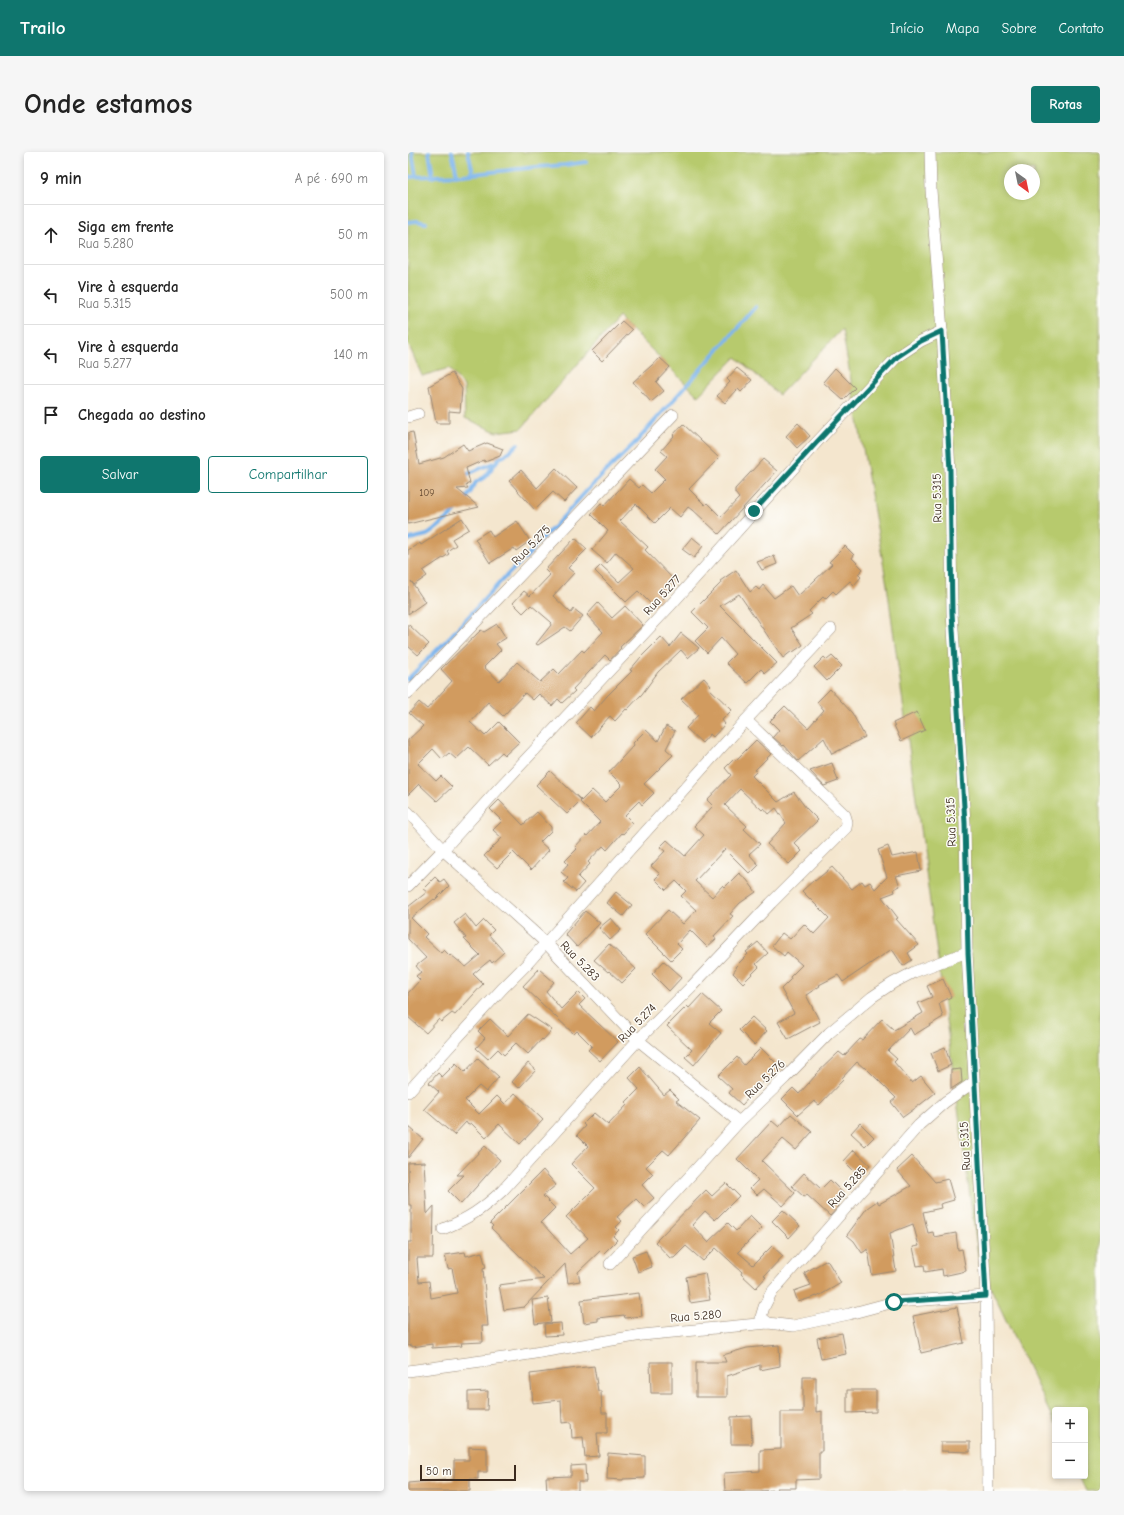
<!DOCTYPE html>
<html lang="pt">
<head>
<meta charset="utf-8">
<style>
	body { margin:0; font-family:"Comic Neue",sans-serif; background:#f6f6f6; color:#222 }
	.controls { position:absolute; right:12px; bottom:12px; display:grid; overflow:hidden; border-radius:4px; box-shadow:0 2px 6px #0003 }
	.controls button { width:36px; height:36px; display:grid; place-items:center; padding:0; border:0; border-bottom:1px solid #e0e0e0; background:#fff; color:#222; font:20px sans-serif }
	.compass { position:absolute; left:596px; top:12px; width:36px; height:36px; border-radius:50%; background:#fff; box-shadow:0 2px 6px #0003; rotate:147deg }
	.scale { position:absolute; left:12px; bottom:10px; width:96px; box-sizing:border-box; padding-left:4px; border:2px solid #3b2a1e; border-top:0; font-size:11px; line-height:14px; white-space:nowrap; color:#3b2a1e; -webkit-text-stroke:3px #fdfcf7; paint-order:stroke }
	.stop { position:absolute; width:12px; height:12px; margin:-9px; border:3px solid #0f766e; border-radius:50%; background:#fff }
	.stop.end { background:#0f766e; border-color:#fff; box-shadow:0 1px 4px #0008 }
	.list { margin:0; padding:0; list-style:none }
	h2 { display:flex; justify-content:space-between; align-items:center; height:52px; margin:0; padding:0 16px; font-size:17px }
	h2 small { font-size:13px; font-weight:400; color:#767676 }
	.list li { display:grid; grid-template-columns:26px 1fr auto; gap:12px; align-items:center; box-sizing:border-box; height:60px; padding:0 16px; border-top:1px solid #e0e0e0 }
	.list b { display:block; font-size:15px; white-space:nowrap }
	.list p { margin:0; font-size:13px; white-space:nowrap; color:#767676 }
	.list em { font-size:13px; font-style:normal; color:#767676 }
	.actions { display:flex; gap:8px; padding:12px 16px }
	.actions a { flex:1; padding:9px 0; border:1px solid #0f766e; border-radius:4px; text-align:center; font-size:14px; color:#0f766e }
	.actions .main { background:#0f766e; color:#fff }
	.icon { flex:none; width:22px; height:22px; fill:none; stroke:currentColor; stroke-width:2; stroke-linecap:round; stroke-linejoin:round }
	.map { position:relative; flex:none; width:692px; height:1339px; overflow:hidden; border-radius:4px }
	header { display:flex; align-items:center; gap:24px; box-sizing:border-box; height:56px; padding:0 20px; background:#0f766e; color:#fff }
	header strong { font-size:19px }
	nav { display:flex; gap:22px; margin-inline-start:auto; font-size:14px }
	.intro { display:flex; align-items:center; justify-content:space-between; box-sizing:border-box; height:96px; padding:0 24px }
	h1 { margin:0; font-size:28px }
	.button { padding:10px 18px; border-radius:4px; background:#0f766e; color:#fff; font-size:14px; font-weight:700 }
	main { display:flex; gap:24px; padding:0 24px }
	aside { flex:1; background:#fff; border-radius:4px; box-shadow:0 2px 6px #0003 }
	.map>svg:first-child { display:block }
	.green { fill:#b7ca6d; stroke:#797a46; fill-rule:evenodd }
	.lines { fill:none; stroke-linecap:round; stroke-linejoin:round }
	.stream { stroke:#7eb6ee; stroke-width:4 }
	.building { fill:#d19b5e }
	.minor-casing { stroke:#988876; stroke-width:12 }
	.minor { stroke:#fff; stroke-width:11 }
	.route { stroke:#0f766e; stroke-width:5 }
	.labels { text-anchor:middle; stroke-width:3; stroke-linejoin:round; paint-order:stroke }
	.number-label { font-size:10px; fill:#60462e }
	.street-label { font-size:12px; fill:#3b2a1e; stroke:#fdfcf7 }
</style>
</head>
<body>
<header>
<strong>Trailo</strong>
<nav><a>Início</a><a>Mapa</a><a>Sobre</a><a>Contato</a></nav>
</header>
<div class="intro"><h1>Onde estamos</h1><a class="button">Rotas</a></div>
<main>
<aside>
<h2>9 min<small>A pé · 690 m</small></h2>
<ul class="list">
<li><svg class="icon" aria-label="ahead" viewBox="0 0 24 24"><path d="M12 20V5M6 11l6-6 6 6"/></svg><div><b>Siga em frente</b><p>Rua 5.280</p></div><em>50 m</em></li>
<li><svg class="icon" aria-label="left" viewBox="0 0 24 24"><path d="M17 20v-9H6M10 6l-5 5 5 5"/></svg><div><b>Vire à esquerda</b><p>Rua 5.315</p></div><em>500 m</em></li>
<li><svg class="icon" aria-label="left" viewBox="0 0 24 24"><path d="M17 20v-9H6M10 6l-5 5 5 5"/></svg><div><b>Vire à esquerda</b><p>Rua 5.277</p></div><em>140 m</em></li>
<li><svg class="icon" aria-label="arrive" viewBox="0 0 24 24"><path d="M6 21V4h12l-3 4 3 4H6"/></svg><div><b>Chegada ao destino</b></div></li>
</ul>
<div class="actions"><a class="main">Salvar</a><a>Compartilhar</a></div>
</aside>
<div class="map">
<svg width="692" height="1339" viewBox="0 0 692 1339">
	<rect width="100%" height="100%" fill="#fdfcf7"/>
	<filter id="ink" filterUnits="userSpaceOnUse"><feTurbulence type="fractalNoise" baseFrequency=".025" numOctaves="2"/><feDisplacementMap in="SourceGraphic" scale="8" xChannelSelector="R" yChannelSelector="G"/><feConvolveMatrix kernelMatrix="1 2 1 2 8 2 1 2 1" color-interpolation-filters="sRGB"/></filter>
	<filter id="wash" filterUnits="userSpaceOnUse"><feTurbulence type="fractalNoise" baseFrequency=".012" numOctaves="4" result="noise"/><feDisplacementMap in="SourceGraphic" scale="16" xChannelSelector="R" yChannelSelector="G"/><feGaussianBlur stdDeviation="0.9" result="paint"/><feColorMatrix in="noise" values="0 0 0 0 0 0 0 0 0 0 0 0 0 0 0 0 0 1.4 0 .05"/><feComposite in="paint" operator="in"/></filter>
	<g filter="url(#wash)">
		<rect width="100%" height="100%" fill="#f4e6ce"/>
		<path class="green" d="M0,0H692V1339H678L671,1324H677V1258H647V1272L571,1111L479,433L434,177L371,243L328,205L290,244L211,165L113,277L88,280L57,266L56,234L41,216L14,224L0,191ZM602,18H626V42H602Z"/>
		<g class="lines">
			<g class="stream">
				<polyline points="4,0 8,24"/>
				<polyline points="21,0 25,25"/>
				<polyline points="44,0 49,23"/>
				<polyline points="60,0 65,21"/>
				<polyline points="0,25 55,23 129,15 157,13 178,10"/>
				<polyline points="0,70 9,69 18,71"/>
				<polyline points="55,324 85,311"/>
				<polyline points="56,350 62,341 68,330 77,325 91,306 96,304 110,292"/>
				<path d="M0,388C7,385 12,385 19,383C25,380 44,363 49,358"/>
				<polyline points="0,527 38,489 95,427 121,402 129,391 145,376 184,333 229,289 348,155"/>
			</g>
		</g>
		<g id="blocks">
			<g class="building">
				<polygon points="214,169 224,178 194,209 184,199"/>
				<polygon points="252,206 262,215 248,230 256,239 243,250 225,230"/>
				<polygon points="329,216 344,228 333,240 330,237 317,251 309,244 322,230 319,227"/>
				<polygon points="427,216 447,236 435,248 415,230"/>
				<polygon points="44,221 54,237 52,260 41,259 41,271 28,271 21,234"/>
				<polygon points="390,271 402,284 389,296 378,284"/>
				<polygon points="275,272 311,306 281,337 297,353 299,351 313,365 331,346 327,341 327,337 355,307 369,319 311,382 284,357 284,358 280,355 272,365 262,356 247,371 228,352 212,369 240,395 237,398 266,428 251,442 256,447 247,456 230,439 218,450 187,419 193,413 211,430 226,416 208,400 199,411 184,398 200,379 183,362 193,351 196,354 221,327 231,336 234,333 243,341 257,327 247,317 259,304 253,299 266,284 265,283"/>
				<polygon points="5,280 11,312 36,305 55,292 60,299 79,291 95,297 92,304 77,310 76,308 58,316 62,331 58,333 60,336 49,337 71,355 0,372 0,281"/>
				<polygon points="148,316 169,336 156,350 145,340 127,358 101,329 113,318 129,336"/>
				<polygon points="54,366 61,377 44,387 48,393 39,399 41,402 15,419 19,424 6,433 3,429 17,450 0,462 0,398 12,391 13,393"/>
				<polygon points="109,369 122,389 108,399 106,396 82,411 67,387 81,378 85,385"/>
				<polygon points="284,385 295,394 286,406 274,397"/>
				<polygon points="167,386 179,397 160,416 166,421 145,444 163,461 166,457 175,464 162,479 157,475 130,493 128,492 143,473 142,471 143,470 123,453 115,461 105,451 116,439 122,444 142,423 137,418"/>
				<polygon points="437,394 446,403 444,406 455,417 450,422 453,425 446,433 442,429 428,442 425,439 417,447 415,445 401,459 404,462 383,476 395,493 385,500 384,499 375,506 331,442 312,454 369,511 357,521 353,517 339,531 318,511 327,502 313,486 299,501 287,489 300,476 284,460 313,431 312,429 328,418 342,440 348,435 351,438 355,433 366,446 383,434 390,444 424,412 421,410"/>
				<polygon points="366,404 369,412 354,418 349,410"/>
				<polygon points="190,451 204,466 217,454 235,473 212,495 213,496 202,508 197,503 165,537 167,539 154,551 150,547 144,554 131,542 125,548 117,541 95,564 80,550 62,570 77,584 91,570 111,590 97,603 94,600 80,613 61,595 48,607 41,601 34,607 25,597 10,612 28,629 33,624 44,635 29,649 11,632 0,643 0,588 15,574 1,561 11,550 19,557 44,529 33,517 73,478 76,480 89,472 98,486 88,492 93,498 76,515 91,529 109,510 132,530 146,517 151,522 174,498 176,500 195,480 179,463"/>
				<polygon points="0,472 21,492 10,503 0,494"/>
				<polygon points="273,481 291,496 280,506 273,498 250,520 234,542 219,558 218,557 207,569 202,564 183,585 168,571 182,555 186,559 199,544 224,519 222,518 233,505 253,485 262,495"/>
				<polygon points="424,504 434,514 419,529 406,515 416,505 419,508"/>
				<polygon points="296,526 303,534 301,536 324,558 314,568 317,572 305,585 302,582 294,591 278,576 290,563 273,547"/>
				<polygon points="422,537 444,561 457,585 424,602 416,586 390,609 376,593 375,594 365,585 371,578 362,569 377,554 400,576 416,558 409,550"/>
				<polygon points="509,560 517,578 493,589 485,571"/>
				<polygon points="258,574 267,579 258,597 265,603 236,632 246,641 234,653 231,649 217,663 225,671 215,682 214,681 199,698 195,694 180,710 182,712 170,725 176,731 168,740 156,730 160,726 153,720 160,712 157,709 169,697 167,695 178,683 179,684 192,670 172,650 184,638 197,650 214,633 201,620 226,593 225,591 238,578 250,589"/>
				<polygon points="348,588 363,602 347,618 349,619 344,624 370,650 386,640 398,656 410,668 386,691 394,699 381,712 359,692 378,671 368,656 361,662 356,656 354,658 332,637 317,653 339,674 336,677 352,692 341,702 351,713 342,722 317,697 287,729 304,745 315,733 317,735 331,721 339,728 348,740 332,751 322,762 325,764 306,784 308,787 299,795 282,778 269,792 274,797 263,808 237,782 260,758 275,772 288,758 273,744 278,739 268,729 258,738 247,727 252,722 243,714 257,699 252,695 259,688 277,704 296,683 286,674 305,654 299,648 323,623 317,616 326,607 328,608"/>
				<polygon points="424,611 430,629 416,634 402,619"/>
				<polygon points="142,619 173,648 159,662 128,633"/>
				<polygon points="91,648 115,673 129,660 143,675 143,679 132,690 141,698 123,718 105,700 89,716 76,704 94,686 85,678 94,669 82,657"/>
				<polygon points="480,694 484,705 510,700 513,719 488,724 492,734 486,737 487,740 474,745 490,766 488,767 511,793 500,801 504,808 495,814 484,797 435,830 430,823 411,833 412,834 398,843 412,870 380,887 370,870 386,861 373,837 383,827 382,825 394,813 379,800 376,804 364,794 374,781 382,787 396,772 406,782 421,766 394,739 406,728 407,729 424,715 444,737 454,729 457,733 462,730 467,737 479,725 470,698"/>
				<polygon points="27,725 32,730 36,727 41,734 27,748 26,747 3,766 19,782 16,785 33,801 36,798 42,804 43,803 58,815 72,803 56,787 58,786 46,771 57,762 68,776 76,768 86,778 81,783 96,800 84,811 82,808 65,822 75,832 47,863 44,861 33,870 31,867 18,881 0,865 0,841 12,828 8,824 13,820 8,814 18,806 0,787 0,755 19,740 15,737"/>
				<polygon points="208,740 224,753 215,764 199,751"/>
				<polygon points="177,759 192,771 169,795 157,782"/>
				<polygon points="203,766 213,778 202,788 191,776"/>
				<polygon points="350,790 360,801 348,812 351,815 335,831 325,821 328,817 327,815 340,802 338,800"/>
				<polygon points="201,792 228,817 214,831 201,819 200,820 186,808"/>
				<polygon points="256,809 274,825 261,839 244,822"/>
				<polygon points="131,817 146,830 138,839 153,857 170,840 177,847 171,853 210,890 192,909 180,898 184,894 169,879 166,882 115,834"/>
				<polygon points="535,827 543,845 531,851 535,865 506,883 502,876 480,899 489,907 486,910 504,931 513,924 527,941 513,952 495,965 483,950 488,946 457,915 456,916 449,910 433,927 435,928 411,953 406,949 390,963 374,947 385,936 391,942 408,923 407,923 431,900 436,904 452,887 454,888 474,867 486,878 515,861 510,851 524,845 519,834"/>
				<polygon points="294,842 313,859 301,871 313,881 286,913 277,905 284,898 259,874 279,854 281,856"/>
				<polygon points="120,862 144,878 135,888 134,887 120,902 108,891 96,903 90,897 80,907 68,896 77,886 70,879 82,867 100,884"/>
				<polygon points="344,865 359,879 346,893 331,878"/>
				<polygon points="537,895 543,913 530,919 523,901"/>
				<polygon points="353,896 374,917 359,932 356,929 334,953 321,941 324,937 310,924 329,905 336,913"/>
				<polygon points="70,906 91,925 78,940 71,934 57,948 71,962 89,944 97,952 107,941 135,968 112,992 91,972 78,986 63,971 60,973 58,970 46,983 16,957 31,940 21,931 30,921 34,925 48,911 57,920"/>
				<polygon points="120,911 128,918 111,936 104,930"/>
				<polygon points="232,915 256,943 262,938 271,947 268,949 292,968 261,1003 255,998 238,1015 245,1022 234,1033 246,1046 236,1055 228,1047 209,1065 214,1069 208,1075 211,1078 205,1084 209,1088 196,1101 193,1098 170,1120 172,1129 160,1131 157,1112 116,1155 96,1158 91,1133 136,1127 83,1076 85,1074 82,1071 135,1018 148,1033 135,1044 147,1056 133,1070 162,1102 180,1086 158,1065 187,1036 163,1012 180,994 169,983 177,974 175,972 186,961 200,973 219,953 217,951 231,937 221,926"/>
				<polygon points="553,917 554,930 543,937 543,918"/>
				<polygon points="383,962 404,980 388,998 375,987 354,1009 387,1041 375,1054 356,1037 349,1043 342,1036 350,1028 329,1007 364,969 371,975"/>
				<polygon points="452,971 466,985 457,994 443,981"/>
				<polygon points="0,974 15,987 0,1006"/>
				<polygon points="77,994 92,1008 53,1052 40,1039 56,1023 49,1023"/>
				<polygon points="446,998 462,1013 451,1024 436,1009"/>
				<polygon points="504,1004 527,1030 540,1027 546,1048 532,1052 533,1056 515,1060 520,1081 525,1080 526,1085 548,1081 550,1098 554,1097 558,1119 535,1124 534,1117 517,1120 516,1113 509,1114 505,1095 511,1094 505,1072 482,1081 488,1119 464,1123 460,1097 454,1101 446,1089 439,1083 459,1056 469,1049 471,1052 503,1034 489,1018"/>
				<polygon points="16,1010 19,1062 26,1054 25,1106 9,1106 11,1130 21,1129 23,1146 49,1141 44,1116 40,1117 37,1103 57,1100 58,1104 74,1100 78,1116 75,1117 80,1174 74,1174 75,1190 53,1191 54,1194 24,1196 24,1192 4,1195 4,1193 0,1194 0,1090 3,1090 3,1053 1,1053 0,1011"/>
				<polygon points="396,1021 413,1037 422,1028 435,1041 427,1050 431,1054 422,1064 399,1043 396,1045 384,1034"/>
				<polygon points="318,1031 331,1044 307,1068 297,1059 284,1073 300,1090 320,1071 328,1079 342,1064 354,1076 330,1100 345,1113 364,1094 375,1104 356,1124 358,1125 348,1136 333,1122 334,1120 308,1096 295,1109 278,1094 266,1106 262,1106 247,1090 298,1038 304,1044"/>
				<polygon points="375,1058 392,1074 381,1086 364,1069"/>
				<polygon points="238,1099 244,1115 230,1120 224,1104"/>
				<polygon points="419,1108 433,1131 409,1145 409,1144 390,1150 386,1139 403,1133 396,1121"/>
				<polygon points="297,1121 302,1148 282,1151 278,1125"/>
				<polygon points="231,1141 234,1164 217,1166 216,1163 190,1166 190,1169 176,1171 173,1148"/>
				<polygon points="140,1146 143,1170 127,1172 124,1148"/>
				<polygon points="549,1155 556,1191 513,1201 505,1164"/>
				<polygon points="153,1171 154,1183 137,1184 136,1172"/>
				<polygon points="434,1181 438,1202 413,1207 409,1186"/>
				<polygon points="371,1193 372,1214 352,1218 352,1213 319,1224 319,1245 288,1245 288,1210 318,1210 315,1203 339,1196"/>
				<polygon points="242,1210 264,1210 264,1241 243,1241"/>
				<polygon points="186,1214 190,1239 193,1239 194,1261 199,1261 199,1281 189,1281 191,1304 177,1305 175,1285 164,1286 163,1270 154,1271 153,1248 125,1251 122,1222"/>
				<polygon points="395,1225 408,1225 408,1260 414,1259 414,1299 411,1299 411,1327 388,1328 388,1336 369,1336 369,1338 351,1339 317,1339 316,1321 352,1319 352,1298 373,1297 373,1260 395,1260"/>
				<polygon points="439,1238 468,1238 468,1260 439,1261"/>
				<polygon points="80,1239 79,1258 60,1258 60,1240"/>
				<polygon points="343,1264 344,1292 323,1292 323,1265"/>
				<polygon points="533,1290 562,1290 562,1300 533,1299"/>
				<polygon points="61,1295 79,1296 79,1320 70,1320 70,1327 62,1327 62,1339 0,1339 0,1331 46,1327 46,1308 61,1308"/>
				<polygon points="200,1301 237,1304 237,1326 215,1327 215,1328 199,1327"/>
				<polygon points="177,1313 178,1330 170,1330 170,1339 139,1339 138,1325 163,1324 163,1314"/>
			</g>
		</g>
	</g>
	<g filter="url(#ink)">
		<use href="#blocks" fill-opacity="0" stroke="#988876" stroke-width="1"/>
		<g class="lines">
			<defs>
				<g id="minor">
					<polyline points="522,0 523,38 534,179 542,319 544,461 557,671 559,800 578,1144 580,1339"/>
					<polyline points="0,265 10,262"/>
					<polyline points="0,541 265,263"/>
					<polyline points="0,660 35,698 138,791 230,888 331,970"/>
					<polyline points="0,734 35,698 91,636 261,455 409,290 489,205 513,189 534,179"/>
					<polyline points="0,940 94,837 118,813 338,568 423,477"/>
					<path d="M35,1077C61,1066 73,1058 94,1039L230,888L284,834L363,751L438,676L439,670L437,663L338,568"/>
					<polyline points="202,1112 331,970 377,926 421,881 464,845 485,831 506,820 559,800"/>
					<polyline points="360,1171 353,1165 356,1155 363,1141 511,973 537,950 566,930"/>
					<polyline points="0,1219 103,1205 234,1183 360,1171 385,1174 441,1162 486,1150 578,1144"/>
				</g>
			</defs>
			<use href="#minor" class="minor-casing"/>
			<use href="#minor" class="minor"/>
		</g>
	</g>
	<g class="lines" filter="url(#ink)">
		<polyline class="route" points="346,359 409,290 489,205 513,189 534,179 542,319 544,461 557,671 560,800 578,1144 486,1150"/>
	</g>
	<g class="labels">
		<g class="number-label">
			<text x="19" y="344">109</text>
		</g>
		<g class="street-label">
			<text transform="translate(529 346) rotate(-91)" y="4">Rua 5.315</text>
			<text transform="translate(123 393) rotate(-46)" y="4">Rua 5.275</text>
			<text transform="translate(254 443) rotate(-48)" y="4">Rua 5.277</text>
			<text transform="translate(543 670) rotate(-92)" y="4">Rua 5.315</text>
			<text transform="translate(172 809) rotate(46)" y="4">Rua 5.283</text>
			<text transform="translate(229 871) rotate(-46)" y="4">Rua 5.274</text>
			<text transform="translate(357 927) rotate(-44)" y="4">Rua 5.276</text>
			<text transform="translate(557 994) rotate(-93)" y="4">Rua 5.315</text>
			<text transform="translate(439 1035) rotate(-48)" y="4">Rua 5.285</text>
			<text transform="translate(288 1164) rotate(-5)" y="4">Rua 5.280</text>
		</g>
	</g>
</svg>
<div class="controls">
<button>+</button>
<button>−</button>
</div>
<svg class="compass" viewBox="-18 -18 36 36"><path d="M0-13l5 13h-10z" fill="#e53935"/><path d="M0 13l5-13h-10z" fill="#767676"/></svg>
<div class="scale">50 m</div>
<div class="stop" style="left:486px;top:1150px"></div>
<div class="stop end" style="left:346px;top:359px"></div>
</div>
</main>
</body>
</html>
